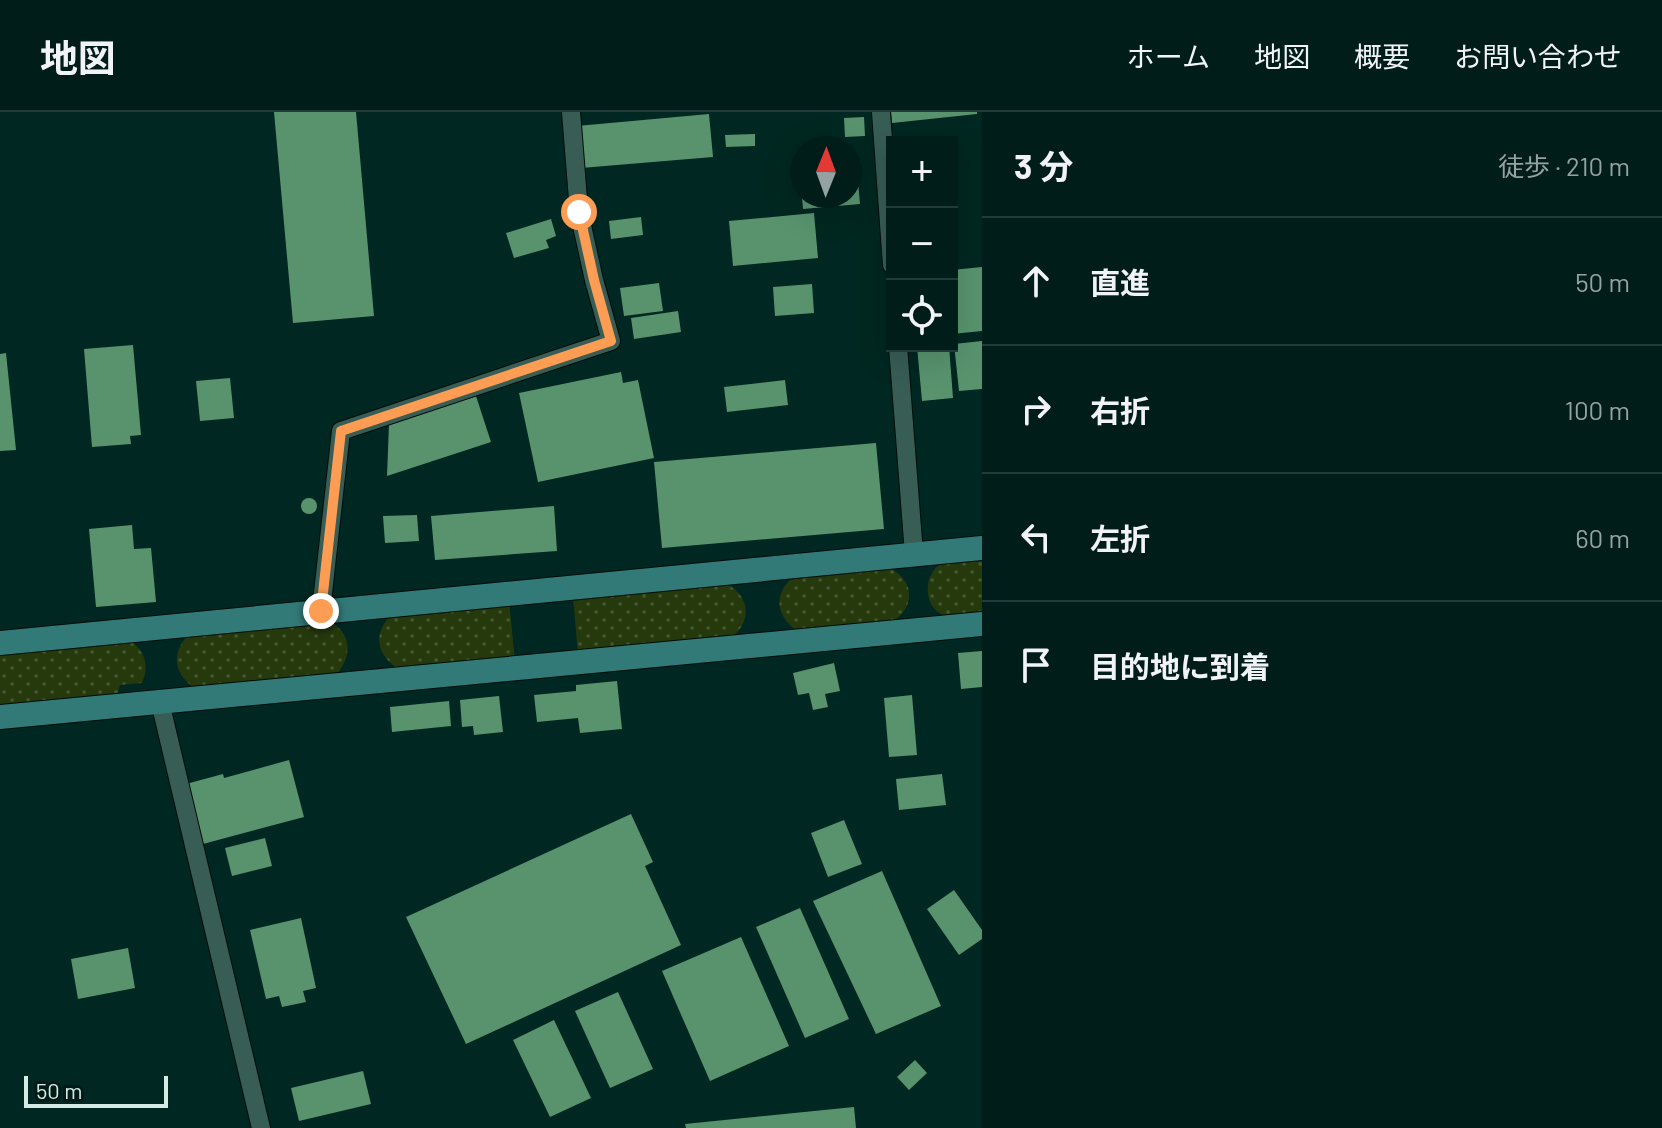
<!DOCTYPE html>
<html lang="ja">
<head>
<meta charset="utf-8">
<style>
	body { margin:0; font-family:Barlow,"Noto Sans JP",sans-serif; background:#0e2a26; color:#f1f3f6 }
	.controls { position:absolute; right:24px; top:24px; display:grid; overflow:hidden; border-radius:0px; box-shadow:0 8px 32px #0002 }
	.controls button { width:72px; height:72px; display:grid; place-items:center; padding:0; border:0; border-bottom:2px solid #223b38; background:#001d19; color:#f1f3f6; font:40px sans-serif }
	.compass { position:absolute; left:790px; top:24px; width:72px; height:72px; border-radius:50%; background:#001d19; box-shadow:0 8px 32px #0002; rotate:1deg }
	.scale { position:absolute; left:24px; bottom:20px; width:144px; box-sizing:border-box; padding-left:8px; border:4px solid #d7ebe6; border-top:0; font-size:22px; line-height:28px; white-space:nowrap; color:#d7ebe6; -webkit-text-stroke:6px #011c17; paint-order:stroke }
	.stop { position:absolute; width:24px; height:24px; margin:-18px; border:6px solid #fc9d53; border-radius:50%; background:#fff }
	.stop.end { background:#fc9d53; border-color:#fff; box-shadow:0 2px 8px #0008 }
	.list { margin:0; padding:0; list-style:none }
	h2 { display:flex; justify-content:space-between; align-items:center; height:104px; margin:0; padding:0 32px; font-size:34px }
	h2 small { font-size:26px; font-weight:400; color:#95a2a2 }
	.list li { display:grid; grid-template-columns:52px 1fr auto; gap:24px; align-items:center; box-sizing:border-box; height:128px; padding:0 32px; border-top:2px solid #223b38 }
	.list b { display:block; font-size:30px; white-space:nowrap }
	.list em { font-size:26px; font-style:normal; color:#95a2a2 }
	.icon { flex:none; width:44px; height:44px; fill:none; stroke:currentColor; stroke-width:2; stroke-linecap:round; stroke-linejoin:round }
	.map { position:relative; flex:none; width:982px; height:1016px; overflow:hidden }
	header { display:flex; align-items:center; gap:48px; box-sizing:border-box; height:112px; padding:0 40px; background:#001d19; border-bottom:2px solid #223b38 }
	header strong { font-size:38px }
	nav { display:flex; gap:44px; margin-inline-start:auto; font-size:28px }
	main { display:flex }
	aside { flex:1; background:#001d19 }
	.map>svg:first-child { display:block }
	.grass { fill:url(#grass-dots) }
	.building { fill:#58936e }
	.lines { fill:none; stroke-linecap:round; stroke-linejoin:round }
	.street-casing { stroke:#000d0a; stroke-width:20 }
	.secondary-casing { stroke:#000d0a; stroke-width:26 }
	.street { stroke:#375d55; stroke-width:18 }
	.secondary { stroke:#327a78; stroke-width:24 }
	.route { stroke:#fc9d53; stroke-width:10 }
</style>
</head>
<body>
<header>
<strong>地図</strong>
<nav><a>ホーム</a><a>地図</a><a>概要</a><a>お問い合わせ</a></nav>
</header>
<main>
<div class="map">
<svg width="982" height="1016" viewBox="0 0 982 1016">
	<defs>
		<pattern id="grass-dots" width="8" height="8" patternUnits="userSpaceOnUse" patternTransform="scale(2)"><rect width="8" height="8" fill="#25390d"/><path d="M2 2h.1M6 6h.1" fill="none" stroke="#445630" stroke-width="1.8" stroke-linecap="round"/></pattern>
	</defs>
	<rect width="100%" height="100%" fill="#002721"/>
	<g class="grass">
		<path d="M982,444V505C971,505 954,507 943,503C922,494 923,459 944,450C954,445 970,445 982,444Z"/>
		<path d="M885,454C914,465 918,494 891,511L797,519C774,503 773,478 797,463Z"/>
		<path d="M722,470C751,481 754,511 728,528L578,543L573,484Z"/>
		<path d="M509,488L515,549L397,556C376,541 373,522 391,503Z"/>
		<path d="M331,510C352,522 352,544 337,562L194,576C173,560 171,541 189,522Z"/>
		<path d="M129,528C145,538 150,554 142,571L120,573L116,587L0,598V536Z"/>
	</g>
	<g class="building">
		<polygon points="274,0 356,0 374,204 293,211"/>
		<polygon points="891,0 977,0 977,2 892,11"/>
		<polygon points="709,2 713,45 581,56 577,14"/>
		<polygon points="864,5 865,24 845,25 844,6"/>
		<polygon points="755,22 755,34 726,35 725,23"/>
		<polygon points="858,69 860,92 803,97 802,84 850,84 850,70"/>
		<polygon points="814,101 818,146 733,154 729,109"/>
		<polygon points="641,105 643,123 611,127 609,109"/>
		<polygon points="551,107 556,124 546,128 549,136 514,146 506,121"/>
		<polygon points="982,155 982,219 952,222 952,158"/>
		<polygon points="659,171 663,199 624,204 620,176"/>
		<polygon points="812,172 814,201 775,204 773,175"/>
		<polygon points="678,199 681,220 634,227 631,206"/>
		<polygon points="982,229 982,277 959,279 954,232"/>
		<polygon points="133,233 141,323 130,324 131,332 92,335 84,237"/>
		<polygon points="917,234 949,234 953,286 922,289"/>
		<polygon points="6,241 16,338 0,339 0,242"/>
		<polygon points="621,260 623,271 638,268 654,346 538,370 519,281"/>
		<polygon points="230,266 234,306 200,309 196,269"/>
		<polygon points="785,268 788,293 727,300 724,275"/>
		<polygon points="476,284 491,330 387,364 389,312"/>
		<polygon points="876,331 884,417 662,436 654,350"/>
		<circle cx="309" cy="394" r="8"/>
		<polygon points="554,394 557,439 435,448 431,404"/>
		<polygon points="417,403 419,429 385,431 383,404"/>
		<polygon points="132,413 134,437 151,436 156,490 96,495 89,417"/>
		<polygon points="982,539 982,575 961,577 958,541"/>
		<polygon points="834,551 840,579 825,582 828,595 813,598 809,581 798,583 793,561"/>
		<polygon points="617,569 622,617 580,621 578,606 537,610 534,583 576,579 576,573"/>
		<polygon points="912,583 917,643 889,645 884,586"/>
		<polygon points="499,584 503,620 474,623 473,614 462,615 460,588"/>
		<polygon points="449,589 451,614 392,620 390,595"/>
		<polygon points="289,648 304,705 203,732 186,672 223,662 224,666"/>
		<polygon points="942,662 946,693 899,698 896,667"/>
		<polygon points="631,702 653,750 645,754 681,833 466,932 406,805"/>
		<polygon points="844,708 862,752 828,765 811,721"/>
		<polygon points="265,726 272,754 232,764 225,736"/>
		<polygon points="882,759 941,894 876,922 813,789"/>
		<polygon points="954,778 982,818 982,827 959,843 927,797"/>
		<polygon points="800,796 849,907 805,926 756,815"/>
		<polygon points="301,806 316,876 303,879 306,890 282,895 279,884 266,887 250,818"/>
		<polygon points="741,825 789,934 710,969 662,859"/>
		<polygon points="128,836 135,876 78,887 71,847"/>
		<polygon points="618,880 653,957 610,976 575,899"/>
		<polygon points="554,908 591,986 550,1005 513,928"/>
		<polygon points="915,948 927,961 909,978 897,965"/>
		<polygon points="363,959 371,992 299,1009 291,976"/>
		<polygon points="854,995 856,1016 686,1016 685,1012"/>
	</g>
	<g class="lines">
		<defs>
			<g id="street">
				<polyline points="881,0 892,153"/>
				<polyline points="898,234 914,442"/>
				<polyline points="321,499 341,319 611,229 594,168 579,100 571,0"/>
				<polyline points="160,590 261,1016"/>
			</g>
			<g id="secondary">
				<polyline points="0,531 982,436"/>
				<polyline points="0,605 982,512"/>
			</g>
		</defs>
		<use href="#street" class="street-casing"/>
		<use href="#secondary" class="secondary-casing"/>
		<use href="#street" class="street"/>
		<use href="#secondary" class="secondary"/>
	</g>
	<g class="lines">
		<polyline class="route" points="321,499 341,319 611,229 594,168 579,100"/>
	</g>
</svg>
<div class="controls">
<button>+</button>
<button>−</button>
<button><svg class="icon" aria-label="locate" viewBox="0 0 24 24"><circle cx="12" cy="12" r="6"/><path d="M12 2v4M12 18v4M2 12h4M18 12h4"/></svg></button>
</div>
<svg class="compass" viewBox="-18 -18 36 36"><path d="M0-13l5 13h-10z" fill="#e53935"/><path d="M0 13l5-13h-10z" fill="#95a2a2"/></svg>
<div class="scale">50 m</div>
<div class="stop" style="left:579px;top:100px"></div>
<div class="stop end" style="left:321px;top:499px"></div>
</div>
<aside>
<h2>3 分<small>徒歩 · 210 m</small></h2>
<ul class="list">
<li><svg class="icon" aria-label="ahead" viewBox="0 0 24 24"><path d="M12 20V5M6 11l6-6 6 6"/></svg><div><b>直進</b></div><em>50 m</em></li>
<li><svg class="icon" aria-label="right" viewBox="0 0 24 24"><path d="M7 20v-9h11M14 6l5 5-5 5"/></svg><div><b>右折</b></div><em>100 m</em></li>
<li><svg class="icon" aria-label="left" viewBox="0 0 24 24"><path d="M17 20v-9H6M10 6l-5 5 5 5"/></svg><div><b>左折</b></div><em>60 m</em></li>
<li><svg class="icon" aria-label="arrive" viewBox="0 0 24 24"><path d="M6 21V4h12l-3 4 3 4H6"/></svg><div><b>目的地に到着</b></div></li>
</ul>
</aside>
</main>
</body>
</html>
